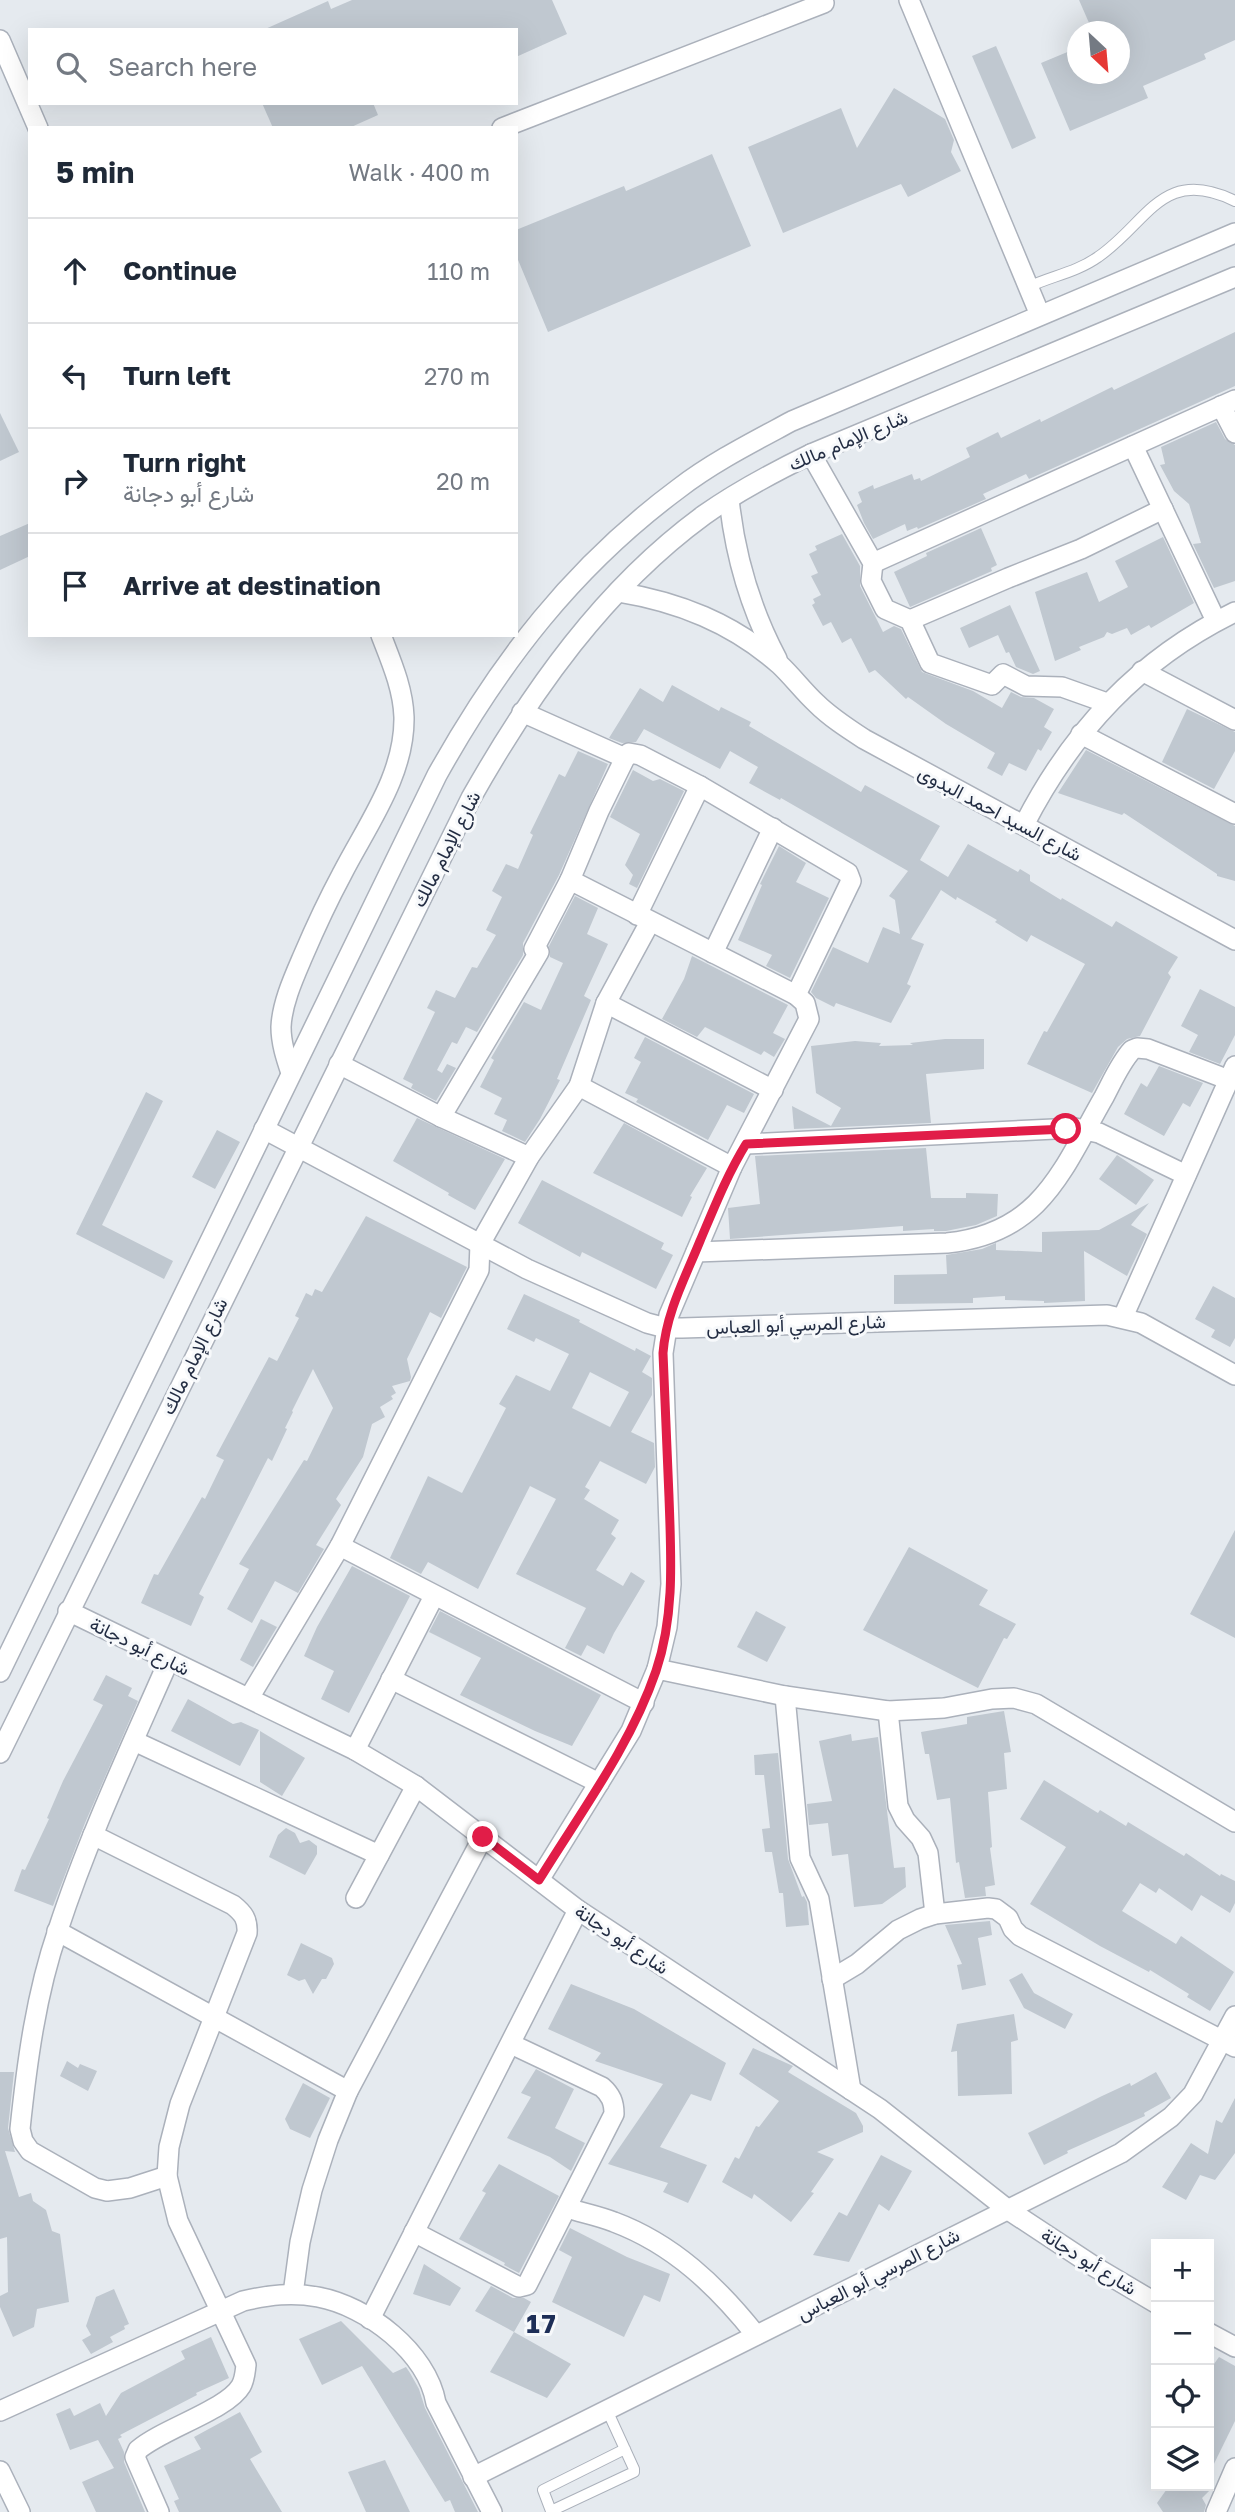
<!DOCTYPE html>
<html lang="en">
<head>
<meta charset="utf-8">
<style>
	body { margin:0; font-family:"Golos Text",Vazirmatn,sans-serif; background:#f6f6f7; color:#1f2937 }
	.controls { position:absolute; right:21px; bottom:21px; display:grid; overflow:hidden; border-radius:0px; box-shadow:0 7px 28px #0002 }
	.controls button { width:63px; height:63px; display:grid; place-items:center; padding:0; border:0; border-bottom:2px solid #e0e1e3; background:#fff; color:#1f2937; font:35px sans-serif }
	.compass { position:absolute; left:1067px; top:21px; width:63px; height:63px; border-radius:50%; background:#fff; box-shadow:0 7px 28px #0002; rotate:154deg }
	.stop { position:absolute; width:21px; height:21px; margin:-16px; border:5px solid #e11d48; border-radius:50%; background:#fff }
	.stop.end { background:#e11d48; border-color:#fff; box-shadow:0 2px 7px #0008 }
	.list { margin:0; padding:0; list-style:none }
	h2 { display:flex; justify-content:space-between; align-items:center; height:91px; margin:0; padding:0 28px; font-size:30px }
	h2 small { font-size:23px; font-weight:400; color:#747a83 }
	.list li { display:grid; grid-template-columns:46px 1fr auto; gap:21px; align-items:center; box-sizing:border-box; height:105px; padding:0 28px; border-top:2px solid #e0e1e3 }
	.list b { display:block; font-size:26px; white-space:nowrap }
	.list p { margin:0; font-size:23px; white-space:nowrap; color:#747a83 }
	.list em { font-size:23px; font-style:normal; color:#747a83 }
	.icon { flex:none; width:38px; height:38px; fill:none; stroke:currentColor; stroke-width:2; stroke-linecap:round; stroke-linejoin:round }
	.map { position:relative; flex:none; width:1235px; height:2512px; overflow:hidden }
	.search { position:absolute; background:#fff; box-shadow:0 7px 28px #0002; left:28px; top:28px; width:490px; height:77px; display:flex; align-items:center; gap:18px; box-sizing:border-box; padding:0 24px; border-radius:0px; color:#747a83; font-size:26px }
	.panel { position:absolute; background:#fff; box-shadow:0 7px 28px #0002; left:28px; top:126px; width:490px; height:511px; border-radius:0px }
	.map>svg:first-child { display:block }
	.building { fill:#c0c8d0; fill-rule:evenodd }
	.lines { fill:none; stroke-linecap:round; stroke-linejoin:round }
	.service-casing { stroke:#abb1bb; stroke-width:12 }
	.minor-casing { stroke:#abb1bb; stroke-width:22 }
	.tertiary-casing { stroke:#abb1bb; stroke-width:22 }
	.service { stroke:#fff; stroke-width:10 }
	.minor { stroke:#fff; stroke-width:19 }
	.tertiary { stroke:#fff; stroke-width:19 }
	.route { stroke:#e11d48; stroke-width:9 }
	.labels { text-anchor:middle; stroke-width:6; stroke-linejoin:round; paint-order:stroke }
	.street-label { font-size:19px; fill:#232d43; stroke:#f7f9fb }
	.district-label { font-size:26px; font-weight:bold; letter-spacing:2px; fill:#1d2e57; stroke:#f7f9fb }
</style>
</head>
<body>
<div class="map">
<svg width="1235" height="2512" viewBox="0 0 1235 2512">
	<rect width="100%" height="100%" fill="#e5eaef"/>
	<g class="building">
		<polygon points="352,0 552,0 567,34 516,57 516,30 263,30 328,1 331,9"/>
		<polygon points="1079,0 1235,0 1235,40 1204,54 1206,59 1143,86 1148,98 1070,131 1041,63 1077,48 1077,74 1119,74 1119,32 1093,32"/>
		<polygon points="996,46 1036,138 1012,149 972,56"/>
		<polygon points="894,88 945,119 954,140 951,152 961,171 908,197 901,184 783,233 748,147 841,108 857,148"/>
		<polygon points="262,103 373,103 378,115 349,128 273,128"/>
		<polygon points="712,154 751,246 548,332 516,255 516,230 624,186 626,191"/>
		<polygon points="1235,332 1235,386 1029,479 1026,474 983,494 986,499 918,529 917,527 907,531 905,524 873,539 864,523 857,505 862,502 858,492 873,485 874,489 912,474 914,480 920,478 921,481 970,457 966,448 998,432 1001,438 1040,419 1041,422 1112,387 1114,390"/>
		<polygon points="0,413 19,452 0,461"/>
		<polygon points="1216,422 1225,439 1235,445 1235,581 1214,588 1193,544 1201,543 1189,504 1174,491 1160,465 1165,464 1161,447"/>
		<polygon points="30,523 30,556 0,570 0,536"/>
		<polygon points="981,528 997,565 991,568 992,571 910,607 894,572 927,556 926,553"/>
		<polygon points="842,534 860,566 860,586 883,632 894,626 901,629 922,672 973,691 1002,708 1011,692 1021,697 1034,698 1054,709 1044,727 1052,732 1041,751 1038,749 1026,771 1009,763 1002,776 987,768 995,753 946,724 908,697 906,699 875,670 869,673 851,638 842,643 831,622 823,626 812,605 815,603 813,599 821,595 811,576 818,573 809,554 817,550 815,546"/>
		<polygon points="1163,537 1194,603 1151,628 1149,625 1131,635 1127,628 1112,634 1107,632 1104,637 1079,647 1081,650 1055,661 1035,592 1087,572 1099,602 1128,587 1115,561"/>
		<polygon points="1010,605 1040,671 1033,674 1016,667 1009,652 1006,653 998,635 969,648 960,628"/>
		<polygon points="672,685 719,711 721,707 751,722 749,726 861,792 865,785 940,826 920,860 948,877 968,844 1018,872 1020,869 1030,875 1030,881 1061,900 1062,898 1112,927 1116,921 1178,957 1168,973 1171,977 1140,1036 1127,1039 1118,1047 1092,1093 1027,1064 1044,1031 1047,1032 1085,964 1031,935 1027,942 995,922 997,920 957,897 956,900 941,890 911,939 924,944 907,984 911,986 891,1023 836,1003 834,1007 816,998 811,992 833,947 868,963 883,927 900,934 895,900 889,896 908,871 781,798 780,800 749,783 758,767 730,751 720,769 644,729 636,742 622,743 609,738 640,688 663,702"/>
		<polygon points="1187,709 1235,732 1235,751 1214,789 1162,762"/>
		<polygon points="1086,750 1235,826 1235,881 1217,876 1217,874 1124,813 1122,815 1058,793"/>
		<polygon points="578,751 608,764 559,875 523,943 523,955 477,1032 466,1027 457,1044 452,1042 437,1070 442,1073 447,1064 456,1068 436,1101 411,1088 413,1084 403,1079 435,1012 427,1008 436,990 455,998 472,967 477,968 496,935 486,930 502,897 492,891 506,864 518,869 533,835 530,833 559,774 565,777"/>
		<polygon points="633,770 653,781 660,779 684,791 637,888 629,884 633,875 625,865 640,834 610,817"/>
		<polygon points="779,846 806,863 796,882 829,898 790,978 766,966 772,955 738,940 762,885 760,884"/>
		<polygon points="575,896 598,908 587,934 608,944 584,996 591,1000 557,1079 560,1080 540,1119 525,1142 502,1131 507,1120 494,1114 502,1098 480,1087 494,1060 491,1058 524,1002 541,1010 563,963 550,957 549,946"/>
		<polygon points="692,956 788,1005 773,1033 785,1039 774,1057 764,1051 761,1055 705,1027 697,1037 662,1019 684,979"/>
		<polygon points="1200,989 1235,1007 1235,1035 1220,1064 1189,1052 1198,1035 1181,1026"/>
		<polygon points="645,1037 754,1094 744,1113 727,1105 708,1140 636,1102 638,1099 625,1093 641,1062 634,1058"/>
		<polygon points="945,1039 984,1039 984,1069 926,1074 931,1123 794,1129 792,1106 831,1126 841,1108 816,1093 811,1046 855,1041 881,1043 879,1046 913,1045 910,1043"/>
		<polygon points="1159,1066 1203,1083 1190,1107 1183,1103 1164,1136 1124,1114 1141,1083 1147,1087"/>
		<polygon points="146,1092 163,1101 102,1225 173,1261 164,1279 76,1234"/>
		<polygon points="417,1118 505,1159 475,1210 448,1195 449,1193 393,1161"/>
		<polygon points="624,1123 707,1168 690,1196 692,1197 682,1217 593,1173"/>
		<polygon points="217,1130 240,1142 215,1189 192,1177"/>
		<polygon points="926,1148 931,1198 966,1198 966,1193 998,1194 997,1216 976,1225 946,1231 934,1231 934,1229 903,1231 903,1226 730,1239 728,1208 760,1204 755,1156"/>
		<polygon points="1117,1155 1154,1180 1136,1205 1099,1179"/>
		<polygon points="542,1180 664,1243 661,1249 673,1255 656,1289 582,1252 580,1257 518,1223"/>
		<polygon points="1149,1203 1131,1225 1147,1234 1127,1276 1084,1251 1085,1301 1044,1303 1044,1301 1005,1300 1005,1296 973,1298 973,1303 894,1304 894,1275 947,1274 946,1255 982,1249 996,1243 996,1250 1042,1252 1042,1232 1099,1230"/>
		<polygon points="366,1216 467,1267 441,1318 430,1312 407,1359 411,1377 410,1381 392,1386 396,1393 391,1396 393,1399 380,1407 385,1417 372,1424 363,1457 336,1499 341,1505 316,1545 324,1549 298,1593 275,1581 252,1623 227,1609 249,1569 239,1564 304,1460 307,1461 333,1408 313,1369 292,1411 293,1412 285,1428 287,1429 272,1461 268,1458 199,1594 204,1597 191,1626 141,1603 154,1574 158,1575 202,1497 205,1499 224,1460 216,1456 269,1357 277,1361 299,1318 295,1316 306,1293 312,1296 315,1289 322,1292"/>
		<polygon points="1213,1286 1235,1298 1235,1338 1230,1347 1211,1337 1215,1330 1195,1319"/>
		<path d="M524,1294L580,1320L579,1322L635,1351L636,1348L651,1356L642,1372L652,1378V1395L631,1432L654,1443L655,1467L646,1484L600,1461L585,1487L590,1490L584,1499L619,1520L611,1534L616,1538L596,1570L623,1586L631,1572L645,1581L614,1633L604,1654L587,1645L581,1656L565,1648L586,1608L516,1574L556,1499L530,1486L478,1589L428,1562L421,1574L390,1558L428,1476L462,1493L506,1408L499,1404L516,1375L550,1391L569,1354L536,1338L534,1342L507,1329ZM590,1372L629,1392L610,1427L572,1408Z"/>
		<polygon points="1235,1530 1235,1638 1190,1614"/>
		<polygon points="909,1547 988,1590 979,1605 1016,1624 1007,1639 1004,1638 978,1688 863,1630"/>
		<polygon points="352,1566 410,1596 349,1713 321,1699 334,1671 304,1656 317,1627"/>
		<polygon points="440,1611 601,1695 572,1746 535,1731 460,1695 481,1658 429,1632"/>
		<polygon points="756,1611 786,1627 767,1662 737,1647"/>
		<polygon points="261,1619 277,1627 253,1667 240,1660"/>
		<polygon points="106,1675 132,1688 128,1696 138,1701 85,1823 53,1906 14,1891 22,1869 25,1870 49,1819 47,1818 63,1781 103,1705 93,1700"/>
		<polygon points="188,1699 233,1724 241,1722 259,1730 240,1766 171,1731"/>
		<polygon points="1004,1711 1011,1752 1004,1753 1007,1789 988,1792 992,1847 990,1848 995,1885 985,1887 986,1896 965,1898 959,1862 956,1863 950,1798 937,1800 929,1754 925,1754 921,1732 967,1724 967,1717"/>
		<polygon points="260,1731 305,1758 282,1796 260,1782"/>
		<polygon points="851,1734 852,1741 878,1737 894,1868 905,1867 906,1887 882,1904 854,1907 848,1854 832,1856 828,1823 809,1825 807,1804 832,1801 819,1741"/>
		<polygon points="778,1753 788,1859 802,1897 804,1896 807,1902 809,1925 786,1927 783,1893 779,1893 772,1852 765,1852 762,1829 770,1828 764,1775 755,1775 754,1755"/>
		<polygon points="1044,1780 1098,1813 1100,1810 1126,1826 1128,1822 1184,1856 1186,1853 1220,1876 1221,1874 1235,1881 1235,1903 1230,1913 1201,1895 1192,1911 1159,1888 1156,1893 1140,1883 1122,1911 1176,1944 1181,1936 1234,1972 1210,2011 1187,1997 1189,1994 1150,1970 1149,1972 1100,1946 1030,1904 1066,1847 1020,1819"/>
		<polygon points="286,1828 295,1833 300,1843 309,1840 317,1846 317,1854 305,1875 269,1857 278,1835"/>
		<polygon points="990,1921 992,1935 978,1938 986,1985 962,1990 957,1965 962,1964 945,1925"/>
		<polygon points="301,1943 332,1958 334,1964 326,1979 322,1979 313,1994 305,1979 299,1981 287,1975"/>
		<polygon points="1022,1973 1034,1993 1073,2014 1065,2029 1024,2008 1009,1980"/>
		<polygon points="571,1984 634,2009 726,2063 711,2101 691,2094 660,2147 707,2165 688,2203 663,2192 668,2183 608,2164 663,2084 595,2061 601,2053 548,2029"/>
		<polygon points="1014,2014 1018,2040 1011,2042 1012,2094 958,2096 957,2051 951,2052 957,2024"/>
		<polygon points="753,2048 793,2066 788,2072 856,2113 863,2126 863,2132 817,2152 834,2159 811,2192 814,2193 791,2222 754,2194 752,2199 722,2182 735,2157 739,2159 756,2126 759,2127 779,2101 739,2074"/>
		<polygon points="67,2061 78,2068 80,2064 97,2071 88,2091 60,2076"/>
		<polygon points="536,2069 574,2089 555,2128 585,2143 571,2171 550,2157 507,2138 531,2097 521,2093"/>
		<polygon points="0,2072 14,2072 8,2128 15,2152 5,2151 19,2197 31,2193 33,2201 46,2210 52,2231 60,2234 69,2302 37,2309 34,2327 13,2337 0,2307 0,2296 8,2292 7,2237 0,2239"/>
		<polygon points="1156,2072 1171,2098 1144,2113 1145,2116 1067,2151 1068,2153 1044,2165 1028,2133 1102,2096 1130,2083 1131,2086"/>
		<polygon points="303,2083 330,2098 310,2138 290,2129 285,2119"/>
		<polygon points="1235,2098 1235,2153 1215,2180 1200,2175 1186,2200 1162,2187 1191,2143 1208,2154 1216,2120 1222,2123"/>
		<polygon points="881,2155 912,2171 889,2211 879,2204 849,2262 813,2255 839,2212 847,2216"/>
		<polygon points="499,2164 559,2196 519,2273 504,2265 505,2263 459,2239 486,2193 482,2191"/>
		<polygon points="570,2228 627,2257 670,2274 660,2302 644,2295 624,2337 552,2302 572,2257 559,2250"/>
		<polygon points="424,2264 461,2288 450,2306 413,2294"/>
		<polygon points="491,2286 513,2298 524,2298 531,2302 514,2332 475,2311"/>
		<polygon points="114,2289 129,2324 124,2326 125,2329 110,2337 113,2342 91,2354 82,2340 91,2335 86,2326 96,2297"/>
		<polygon points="341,2321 393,2373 406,2367 410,2373 419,2389 425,2408 478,2512 455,2512 450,2500 445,2502 362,2366 322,2385 299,2339"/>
		<polygon points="514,2332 571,2364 547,2398 490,2372"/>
		<polygon points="211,2337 229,2378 196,2393 197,2395 120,2435 122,2437 118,2439 124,2452 124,2462 145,2512 96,2512 82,2482 114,2468 98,2440 70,2450 56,2414 70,2408 74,2416 100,2403 106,2416 121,2393 185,2359 181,2351"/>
		<polygon points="1219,2357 1235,2366 1235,2421 1209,2474 1209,2371"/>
		<polygon points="240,2412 262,2452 250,2459 282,2512 179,2512 174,2501 179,2499 164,2466 201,2449 194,2437"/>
		<polygon points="385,2460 410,2512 366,2512 348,2472"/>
		<polygon points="1169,2486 1214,2486 1202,2498 1206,2505 1204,2512 1163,2512 1157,2503"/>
	</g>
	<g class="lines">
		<defs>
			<g id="service">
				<path d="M1028,287C1052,276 1077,272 1098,257C1148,223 1162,165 1235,201"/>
				<polyline points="607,2410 634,2469 634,2472 551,2511 543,2490 625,2449"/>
			</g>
			<g id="minor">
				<polyline points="909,0 1040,315"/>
				<polyline points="0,40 38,128"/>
				<polyline points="502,128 824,3 823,0"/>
				<polyline points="1221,406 1235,433"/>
				<polyline points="1133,446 1216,621"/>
				<polyline points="811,454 873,563 871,581 885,609 910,620 930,663 992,685 1003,674 1026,686 1062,687 1107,703"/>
				<path d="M729,499C735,556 750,608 777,659"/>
				<polyline points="873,563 1235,400"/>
				<path d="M618,592C679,602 732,623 779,664C792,676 803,691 816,703C830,717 847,728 864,739L1235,940"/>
				<polyline points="910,620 1008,578 1081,549 1163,509"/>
				<polyline points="1142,671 1235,720"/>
				<polyline points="522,712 625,758 629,753 640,755 700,786 848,873 851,881 849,885 796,995"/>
				<polyline points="1081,734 1235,814"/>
				<path d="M1024,825C1072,731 1139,659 1235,612"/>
				<polyline points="637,915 700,786"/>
				<polyline points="713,953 773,828"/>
				<polyline points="606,1003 773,1090"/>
				<polyline points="339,1064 441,1117 529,1157"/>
				<path d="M291,1073C286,1058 281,1043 281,1027C282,1003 294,977 303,956C315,928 328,900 342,874C367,825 405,775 404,717C403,688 391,661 381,635"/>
				<polyline points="579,1086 732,1167"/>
				<polyline points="441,1117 539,952 534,949 570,880 599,811 625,758"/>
				<polyline points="264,1129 527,1269 647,1323 666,1328 682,1328 1107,1315 1141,1323 1235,1375"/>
				<polyline points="746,1144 1075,1128 1099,1133 1186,1175"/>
				<path d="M696,1252L947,1243C1042,1233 1062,1170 1104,1097C1112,1082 1120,1063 1132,1050L1137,1048L1148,1049L1229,1080"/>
				<polyline points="1123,1317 1235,1066"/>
				<polyline points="340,1546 644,1703"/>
				<polyline points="68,1611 355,1750 416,1786 578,1910 880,2109 1007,2209 1095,2267 1156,2303"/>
				<polyline points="657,1669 785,1696 888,1711 944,1708 992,1699 1014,1698 1036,1704 1235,1822"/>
				<polyline points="391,1679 599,1783"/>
				<polyline points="785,1696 800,1858 819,1899 851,2090"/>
				<polyline points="249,1698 340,1546 479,1270 480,1244 529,1157 579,1086 606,1003 650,922"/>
				<polyline points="888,1711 898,1806 905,1820 921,1838 928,1853 935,1914"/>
				<polyline points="134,1741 379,1855"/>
				<polyline points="355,1750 434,1596"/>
				<path d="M93,1835L233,1905C243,1913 248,1919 247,1933L180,2104L169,2147L167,2176L178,2221L246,2365C245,2372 245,2379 241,2386C227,2410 162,2429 138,2450L135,2457L138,2464L159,2512"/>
				<polyline points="539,1880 631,1731 657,1669 667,1627 671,1584 663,1353 669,1315 732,1167 809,1019 805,1003 796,995 570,880"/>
				<polyline points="356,1898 416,1786"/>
				<polyline points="57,1931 348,2091"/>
				<polyline points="832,1979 857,1964 898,1930 920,1919 935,1914 988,1908 996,1909 1008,1918 1013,1929 1020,1936 1235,2047"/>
				<path d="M167,2176L130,2188L107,2191L95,2188L30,2151L23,2141L20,2129C27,2062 36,1994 58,1930C88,1838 130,1749 169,1660"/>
				<path d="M567,2208C583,2213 599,2216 614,2222C673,2244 717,2286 756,2335"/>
				<path d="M414,2232L519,2287L527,2285L614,2114C614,2102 611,2095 602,2087L511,2044"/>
				<polyline points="293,2294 300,2242 312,2190 328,2140 348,2091 483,1837"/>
				<polyline points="370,2319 578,1910"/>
				<polyline points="1209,2333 1235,2347"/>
				<path d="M0,2411L243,2301C269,2295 292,2292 318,2297C367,2306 427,2352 436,2403L492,2512"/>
				<polyline points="473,2477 1121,2153 1171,2117 1193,2094 1235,2016"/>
				<polyline points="1216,2512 1235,2468"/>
			</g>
			<g id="tertiary">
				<path d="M0,1672L437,775C500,662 573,567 678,489C713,462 753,442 792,421L1235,233"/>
				<path d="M0,1753L471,798C531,692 604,588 704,515C738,491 774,472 811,454L1235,277"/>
				<polyline points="0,2471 20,2512"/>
			</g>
		</defs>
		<use href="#service" class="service-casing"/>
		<use href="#minor" class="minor-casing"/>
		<use href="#tertiary" class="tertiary-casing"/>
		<use href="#service" class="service"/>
		<use href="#minor" class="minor"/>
		<use href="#tertiary" class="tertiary"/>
	</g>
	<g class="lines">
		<path class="route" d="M483,1837L539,1880C580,1813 630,1747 656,1671C675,1615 671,1556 669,1497C667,1449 665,1401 663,1353C666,1313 685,1278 700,1241C714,1208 727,1175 746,1144L1066,1129"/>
	</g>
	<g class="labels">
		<g class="street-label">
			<text transform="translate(848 440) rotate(-23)" y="7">شارع الإمام مالك</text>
			<text transform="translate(1000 813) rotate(28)" y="7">شارع السيد احمد البدوى</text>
			<text transform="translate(446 849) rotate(-63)" y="7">شارع الإمام مالك</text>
			<text transform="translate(796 1324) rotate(-2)" y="7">شارع المرسي أبو العباس</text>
			<text transform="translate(194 1356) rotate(-64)" y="7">شارع الإمام مالك</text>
			<text transform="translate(140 1646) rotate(26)" y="7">شارع أبو دجانة</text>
			<text transform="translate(622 1939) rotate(34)" y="7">شارع أبو دجانة</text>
			<text transform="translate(1089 2261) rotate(32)" y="7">شارع أبو دجانة</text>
			<text transform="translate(878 2274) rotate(-27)" y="7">شارع المرسي أبو العباس</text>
		</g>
		<g class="district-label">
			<text x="542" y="2333">17</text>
		</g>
	</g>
</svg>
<div class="controls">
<button>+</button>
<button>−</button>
<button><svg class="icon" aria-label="locate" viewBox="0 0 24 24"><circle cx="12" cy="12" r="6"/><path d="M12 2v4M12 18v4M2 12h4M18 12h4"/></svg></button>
<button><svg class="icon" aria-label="layers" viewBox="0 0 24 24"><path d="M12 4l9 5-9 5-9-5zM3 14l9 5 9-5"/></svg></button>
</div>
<svg class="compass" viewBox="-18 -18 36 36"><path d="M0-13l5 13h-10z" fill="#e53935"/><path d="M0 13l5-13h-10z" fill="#747a83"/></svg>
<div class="stop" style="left:1066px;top:1129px"></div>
<div class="stop end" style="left:483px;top:1837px"></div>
<div class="search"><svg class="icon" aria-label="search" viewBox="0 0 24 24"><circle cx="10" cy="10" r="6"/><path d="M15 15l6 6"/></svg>Search here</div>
<section class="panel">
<h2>5 min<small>Walk · 400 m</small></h2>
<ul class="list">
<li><svg class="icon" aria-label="ahead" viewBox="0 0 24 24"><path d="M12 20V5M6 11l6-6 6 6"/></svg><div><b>Continue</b></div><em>110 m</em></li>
<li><svg class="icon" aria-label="left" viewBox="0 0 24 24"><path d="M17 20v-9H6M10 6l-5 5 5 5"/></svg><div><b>Turn left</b></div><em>270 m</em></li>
<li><svg class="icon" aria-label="right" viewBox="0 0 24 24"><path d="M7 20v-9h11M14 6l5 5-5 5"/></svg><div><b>Turn right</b><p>شارع أبو دجانة</p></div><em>20 m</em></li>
<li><svg class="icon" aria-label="arrive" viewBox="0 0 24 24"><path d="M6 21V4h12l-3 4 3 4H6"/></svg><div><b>Arrive at destination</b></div></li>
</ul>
</section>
</div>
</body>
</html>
